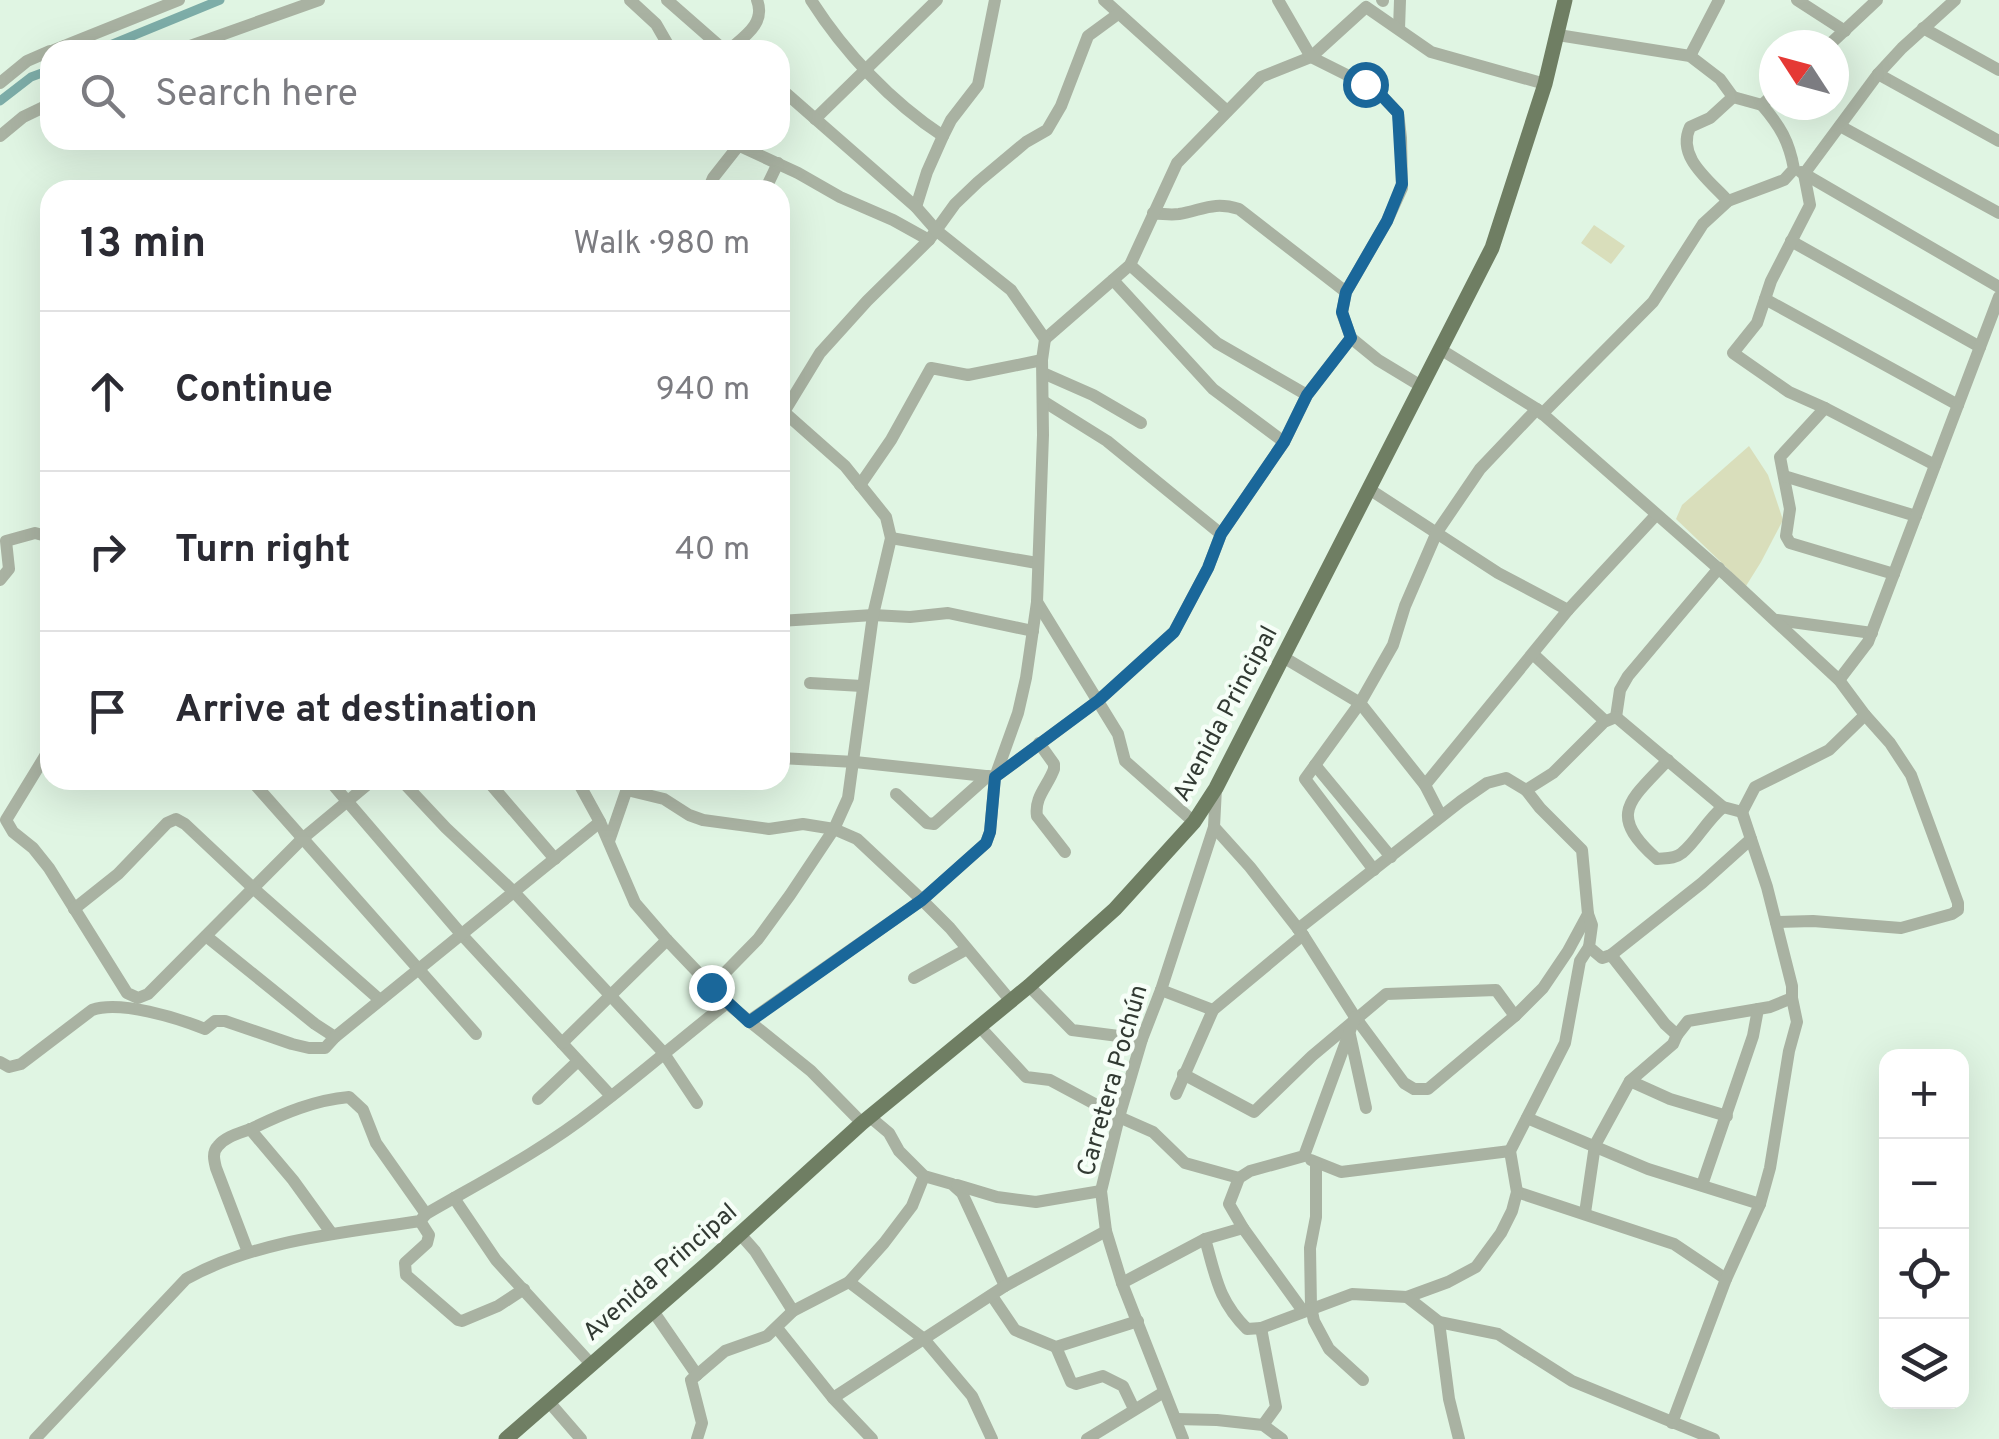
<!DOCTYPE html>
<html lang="en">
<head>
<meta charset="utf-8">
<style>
	body { margin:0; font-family:Overpass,sans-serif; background:#f7f7f7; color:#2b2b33 }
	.controls { position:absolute; right:30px; bottom:30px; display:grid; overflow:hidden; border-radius:20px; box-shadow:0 10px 40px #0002 }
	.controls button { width:90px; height:90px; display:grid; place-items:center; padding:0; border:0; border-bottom:2px solid #e1e1e2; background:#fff; color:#2b2b33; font:50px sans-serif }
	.compass { position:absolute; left:1759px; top:30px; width:90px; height:90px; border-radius:50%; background:#fff; box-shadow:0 10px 40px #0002; rotate:306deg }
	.stop { position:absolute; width:30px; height:30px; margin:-22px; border:8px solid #1a679a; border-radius:50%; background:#fff }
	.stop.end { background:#1a679a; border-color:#fff; box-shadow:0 2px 10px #0008 }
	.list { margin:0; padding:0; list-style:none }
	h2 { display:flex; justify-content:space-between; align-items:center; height:130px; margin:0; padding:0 40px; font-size:42px }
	h2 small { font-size:32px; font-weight:400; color:#7c7c81 }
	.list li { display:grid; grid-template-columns:65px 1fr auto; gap:30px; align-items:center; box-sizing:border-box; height:160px; padding:0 40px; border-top:2px solid #e1e1e2 }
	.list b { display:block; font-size:38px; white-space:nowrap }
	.list em { font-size:32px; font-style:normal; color:#7c7c81 }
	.icon { flex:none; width:55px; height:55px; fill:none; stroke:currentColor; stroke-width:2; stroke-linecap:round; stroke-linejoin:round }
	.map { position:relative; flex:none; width:1999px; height:1439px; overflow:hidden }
	.search { position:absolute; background:#fff; box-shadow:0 10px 40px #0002; left:40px; top:40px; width:750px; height:110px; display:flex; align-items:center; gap:25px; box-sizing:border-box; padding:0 35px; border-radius:30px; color:#7c7c81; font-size:38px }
	.panel { position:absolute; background:#fff; box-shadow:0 10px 40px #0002; left:40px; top:180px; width:750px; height:610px; border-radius:30px }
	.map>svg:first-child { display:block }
	.green { fill:#d9debb }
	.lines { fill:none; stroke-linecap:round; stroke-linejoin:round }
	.canal { stroke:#7dada8; stroke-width:9 }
	.minor { stroke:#a9b2a2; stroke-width:12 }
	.major { stroke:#6f7e63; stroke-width:15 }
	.route { stroke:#1a679a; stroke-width:12 }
	.labels { text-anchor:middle; stroke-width:9; stroke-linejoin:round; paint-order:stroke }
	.street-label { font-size:25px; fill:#323a33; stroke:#f6fef7 }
</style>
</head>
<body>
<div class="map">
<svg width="1999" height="1439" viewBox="0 0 1999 1439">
	<rect width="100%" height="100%" fill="#e0f5e3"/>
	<g class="green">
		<polygon points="1594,225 1625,246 1611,264 1581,243"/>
		<polygon points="1749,446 1768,475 1783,520 1761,562 1746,586 1676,519 1682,505"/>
	</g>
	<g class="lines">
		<g class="canal">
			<polyline points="98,50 220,0"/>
			<polyline points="0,101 31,77 50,70"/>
		</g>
		<g class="minor">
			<polyline points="630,0 656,24 671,50"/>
			<polyline points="667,0 724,50"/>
			<path d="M811,0C844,52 891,102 943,136"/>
			<polyline points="1104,0 1227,111"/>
			<polyline points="1382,0 1383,1"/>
			<polyline points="1797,0 1845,31"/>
			<polyline points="1923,28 1999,70"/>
			<polyline points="1399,29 1400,0"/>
			<path d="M1558,35L1690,56L1720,79L1733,97L1710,118L1690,127C1676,157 1709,180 1728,201"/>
			<polyline points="1829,45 1877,0"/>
			<polyline points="54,50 179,0"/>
			<polyline points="179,50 319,0"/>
			<path d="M729,50C745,36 766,23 757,0"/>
			<polyline points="1690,56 1719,0"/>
			<polyline points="1878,74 1999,141"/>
			<polyline points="0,83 27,61 50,51"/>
			<polyline points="1733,97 1762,105"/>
			<polyline points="815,119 937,0"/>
			<polyline points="1840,126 1999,213"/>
			<polyline points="0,136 23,117 50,104"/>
			<polyline points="727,140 798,173 840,197 893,220 929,240"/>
			<polyline points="1801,172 1999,287"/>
			<polyline points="708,190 713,178 739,145"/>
			<polyline points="765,190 778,163"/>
			<polyline points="916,207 927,172 943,136 951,120 978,85 995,0"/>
			<path d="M1153,213C1161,214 1171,215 1179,214C1203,210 1213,201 1239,209L1346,292"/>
			<polyline points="1791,241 1980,347"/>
			<polyline points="1130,265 1217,343 1307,395"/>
			<polyline points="1113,280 1213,389 1284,442"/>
			<polyline points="1765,299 1958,405"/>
			<polyline points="1351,338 1378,360 1421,386"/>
			<polyline points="1045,339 1130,265 1177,163 1261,77 1311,57 1366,7 1431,52 1545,84"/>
			<polyline points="1043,373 1093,395 1141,423"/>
			<polyline points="1043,401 1107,441 1221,534"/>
			<polyline points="1825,408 1780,457 1790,509 1786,536 1790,543 1894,574"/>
			<path d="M1542,414L1653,302L1703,224L1728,201L1784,180L1794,169C1789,141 1780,126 1762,105L1774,94"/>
			<polyline points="781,417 820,353 867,301 929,240 955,204 978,182 1026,142 1047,130 1061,106 1088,36 1118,14"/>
			<polyline points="1935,465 1825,408 1789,392 1733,353 1757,323 1771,281 1810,205 1804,174 1878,74 1902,48 1955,0"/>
			<polyline points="1784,476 1916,516"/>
			<polyline points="860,485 891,440 931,368 968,375 1042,360"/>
			<polyline points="1369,489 1498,573 1568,610 1656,515"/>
			<polyline points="891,538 1037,563"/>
			<polyline points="0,580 9,569 6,541 35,533 50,537"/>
			<polyline points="1037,602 1118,734 1125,761 1194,822"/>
			<polyline points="1777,620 1872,633"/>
			<polyline points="780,621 873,615 910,617 948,613 1033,631"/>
			<polyline points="1533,654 1605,721"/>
			<polyline points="1283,657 1360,703 1425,785 1441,816"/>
			<polyline points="1839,680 1868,642 1999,297"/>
			<polyline points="810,683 862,686"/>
			<polyline points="1616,717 1620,690 1628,676 1719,568"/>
			<path d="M1039,743L1054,764V769C1048,786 1034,797 1037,816L1065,852"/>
			<polyline points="50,748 6,820 13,832 33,848 49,868 127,993 138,998 148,994 302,839 373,780"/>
			<polyline points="780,758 855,762 995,777 1099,700 1174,632 1208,568 1221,534 1284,442 1307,395 1351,338 1342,313 1346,292 1387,221 1402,188 1401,138 1398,113 1382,96 1365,84 1311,57 1278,0"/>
			<path d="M1668,760C1630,801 1606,814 1657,859C1665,858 1675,859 1682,853C1697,841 1706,821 1723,807"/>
			<polyline points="1315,765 1391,857"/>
			<polyline points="251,780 476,1034"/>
			<polyline points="329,780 462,935 611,1096"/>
			<polyline points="401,780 446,828 514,892 663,1052 697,1103"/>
			<polyline points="487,780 555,859"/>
			<polyline points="577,780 600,822 635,903 667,940 727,1003 749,1021"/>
			<polyline points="1425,785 1568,610"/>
			<polyline points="627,790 664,799 689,815 703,820 769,829 803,824 834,829 857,839 922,900 986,843 990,832 995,777 1018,713 1026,678 1037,602 1043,435 1042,360 1045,339 1011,290 937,231 916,207 780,88"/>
			<polyline points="896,794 927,823 934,824 988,776"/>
			<polyline points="1214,827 1250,867 1303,935 1355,1017 1404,1083 1414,1089 1428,1089 1515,1016 1543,988 1568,951 1588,914 1582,850 1540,808 1526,790"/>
			<polyline points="609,841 630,780"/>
			<polyline points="1374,870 1305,779 1360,703 1393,645 1405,606 1437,532 1480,469 1537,409"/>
			<polyline points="74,909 118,874 167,823 176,819 185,824 253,888 380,1000"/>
			<polyline points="1588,914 1592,925 1589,947 1602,958 1611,955 1702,883 1751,839"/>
			<polyline points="1776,922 1813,921 1901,928 1952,914 1958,910 1958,903 1911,775 1890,743 1865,715"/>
			<polyline points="1298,929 1461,801 1487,783 1506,778 1526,790 1553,773 1604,722 1616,717 1723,807 1742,812 1755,787 1829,750 1865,715 1839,680 1727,576 1537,409 1440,349"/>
			<polyline points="206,936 315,1024 335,1037 600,822"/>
			<polyline points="1611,955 1665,1024 1677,1035 1688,1021 1770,1007 1792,998"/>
			<polyline points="914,978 967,949"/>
			<polyline points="1029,986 1072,1030 1142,1039"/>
			<polyline points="711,987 758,939 790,895 834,829 848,798 873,615 891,538 886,517 845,466 784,412"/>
			<polyline points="1161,990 1213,1010"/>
			<polyline points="979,1026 1026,1077 1050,1080 1119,1117 1153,1132 1185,1163 1239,1178"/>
			<polyline points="1350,1035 1366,1108"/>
			<polyline points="562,1043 667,940"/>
			<path d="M0,1062L9,1067L21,1064L92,1010C120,1000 178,1018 205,1029L215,1021H225L292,1044L309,1048H325L335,1037"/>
			<polyline points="1183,1074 1254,1112 1312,1056 1386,994 1496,990 1515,1016"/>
			<polyline points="1630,1081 1670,1099 1727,1116"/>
			<polyline points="1176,1094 1213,1010 1303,935"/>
			<polyline points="538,1099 578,1061"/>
			<polyline points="870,1117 889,1133 899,1151 924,1176 952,1184 962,1193 1005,1286"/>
			<polyline points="1527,1118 1648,1169 1760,1204"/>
			<polyline points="862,1123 811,1071 749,1021 922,900 950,928 1010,1000"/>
			<polyline points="250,1129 293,1180 332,1234"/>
			<polyline points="1311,1160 1341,1172 1510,1151"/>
			<polyline points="1316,1163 1316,1217 1310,1248 1311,1307 1314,1321 1329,1349 1363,1380"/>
			<polyline points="957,1185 997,1197 1036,1202 1101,1191"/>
			<polyline points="1702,1185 1753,1036 1758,1009"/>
			<polyline points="1517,1192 1674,1244 1726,1279"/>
			<polyline points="454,1198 496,1260 591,1364"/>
			<polyline points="1585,1213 1595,1145 1630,1081 1673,1044 1677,1035"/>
			<polyline points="420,1221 429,1235 427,1243 405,1263 406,1275 458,1320 462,1321 498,1306 524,1289"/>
			<polyline points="1243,1228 1303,1311"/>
			<polyline points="740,1234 755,1251 793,1311"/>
			<path d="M1205,1239C1216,1277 1218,1300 1247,1329L1261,1328L1276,1407L1263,1425"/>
			<path d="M248,1252L216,1168C214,1160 212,1152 218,1146C226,1136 241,1133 253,1128C284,1113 315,1100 349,1097L363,1110L376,1143L426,1214"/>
			<polyline points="849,1282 924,1339 972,1396 992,1439"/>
			<polyline points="1122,1283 1205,1239 1243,1228 1229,1204 1239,1178 1250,1171 1304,1156 1355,1017"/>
			<polyline points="992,1296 1015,1330 1056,1347 1138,1321"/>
			<polyline points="1407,1297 1448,1282 1476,1267 1501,1233 1512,1211 1517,1192 1510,1151 1565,1043 1580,961 1589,947"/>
			<polyline points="653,1311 697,1375"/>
			<polyline points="1439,1322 1449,1399 1459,1439"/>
			<polyline points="777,1328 833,1398 872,1439"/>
			<polyline points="1261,1328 1352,1294 1407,1297 1439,1322 1498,1334 1572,1381 1714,1439"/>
			<polyline points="1056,1347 1071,1382 1076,1384 1103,1376 1123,1386 1134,1409"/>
			<polyline points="833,1398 1005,1286 1106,1231"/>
			<polyline points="549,1402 581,1439"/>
			<polyline points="1176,1419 1217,1420 1263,1425 1282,1439"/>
			<polyline points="1672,1423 1726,1279 1760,1204 1770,1168 1789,1051 1797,1022 1792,998 1792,986 1767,887 1742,812"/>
			<path d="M35,1439L186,1279C256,1240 342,1233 420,1221L426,1214C483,1181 543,1150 595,1109C640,1075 682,1038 727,1003"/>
			<polyline points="697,1439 702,1423 691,1380 725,1351 767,1336 793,1311 849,1282 884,1243 912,1206 924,1176"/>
			<polyline points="1087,1439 1164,1392"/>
			<polyline points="1183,1439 1122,1283 1106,1231 1101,1191 1119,1117 1142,1039 1161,990 1214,827 1216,788"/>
		</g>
		<polyline class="major" points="506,1439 708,1263 862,1123 1029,986 1115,909 1194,822 1216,788 1492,248 1545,84 1565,0"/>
	</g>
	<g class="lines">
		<polyline class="route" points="711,987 749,1022 922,900 986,843 990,832 995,777 1099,700 1174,632 1208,568 1221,534 1284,442 1307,395 1351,338 1342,312 1346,292 1387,221 1402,184 1398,113 1382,96 1365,84"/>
	</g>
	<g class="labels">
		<g class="street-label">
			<text transform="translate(1224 713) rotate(-62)" y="9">Avenida Principal</text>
			<text transform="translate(1111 1080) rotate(-74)" y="9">Carretera Pochún</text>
			<text transform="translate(659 1271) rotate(-41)" y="9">Avenida Principal</text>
		</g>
	</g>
</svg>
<div class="controls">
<button>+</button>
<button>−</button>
<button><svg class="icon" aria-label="locate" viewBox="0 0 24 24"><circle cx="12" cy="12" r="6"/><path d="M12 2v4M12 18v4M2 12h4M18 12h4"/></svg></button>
<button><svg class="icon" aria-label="layers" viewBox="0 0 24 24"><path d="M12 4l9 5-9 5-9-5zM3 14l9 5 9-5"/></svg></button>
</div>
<svg class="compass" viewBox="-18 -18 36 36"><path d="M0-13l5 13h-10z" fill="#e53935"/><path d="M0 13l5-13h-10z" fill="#7c7c81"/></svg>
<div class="stop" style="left:1365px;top:84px"></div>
<div class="stop end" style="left:711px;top:987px"></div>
<div class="search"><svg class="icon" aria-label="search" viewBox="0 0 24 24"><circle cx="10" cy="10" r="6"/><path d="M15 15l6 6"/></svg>Search here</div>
<section class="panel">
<h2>13 min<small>Walk · 980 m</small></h2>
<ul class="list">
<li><svg class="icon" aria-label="ahead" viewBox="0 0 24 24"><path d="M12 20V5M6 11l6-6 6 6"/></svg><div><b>Continue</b></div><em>940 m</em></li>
<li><svg class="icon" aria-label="right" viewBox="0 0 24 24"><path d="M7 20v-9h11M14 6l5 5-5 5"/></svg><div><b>Turn right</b></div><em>40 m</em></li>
<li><svg class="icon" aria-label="arrive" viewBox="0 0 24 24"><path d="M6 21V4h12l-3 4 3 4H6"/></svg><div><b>Arrive at destination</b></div></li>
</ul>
</section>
</div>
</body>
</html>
